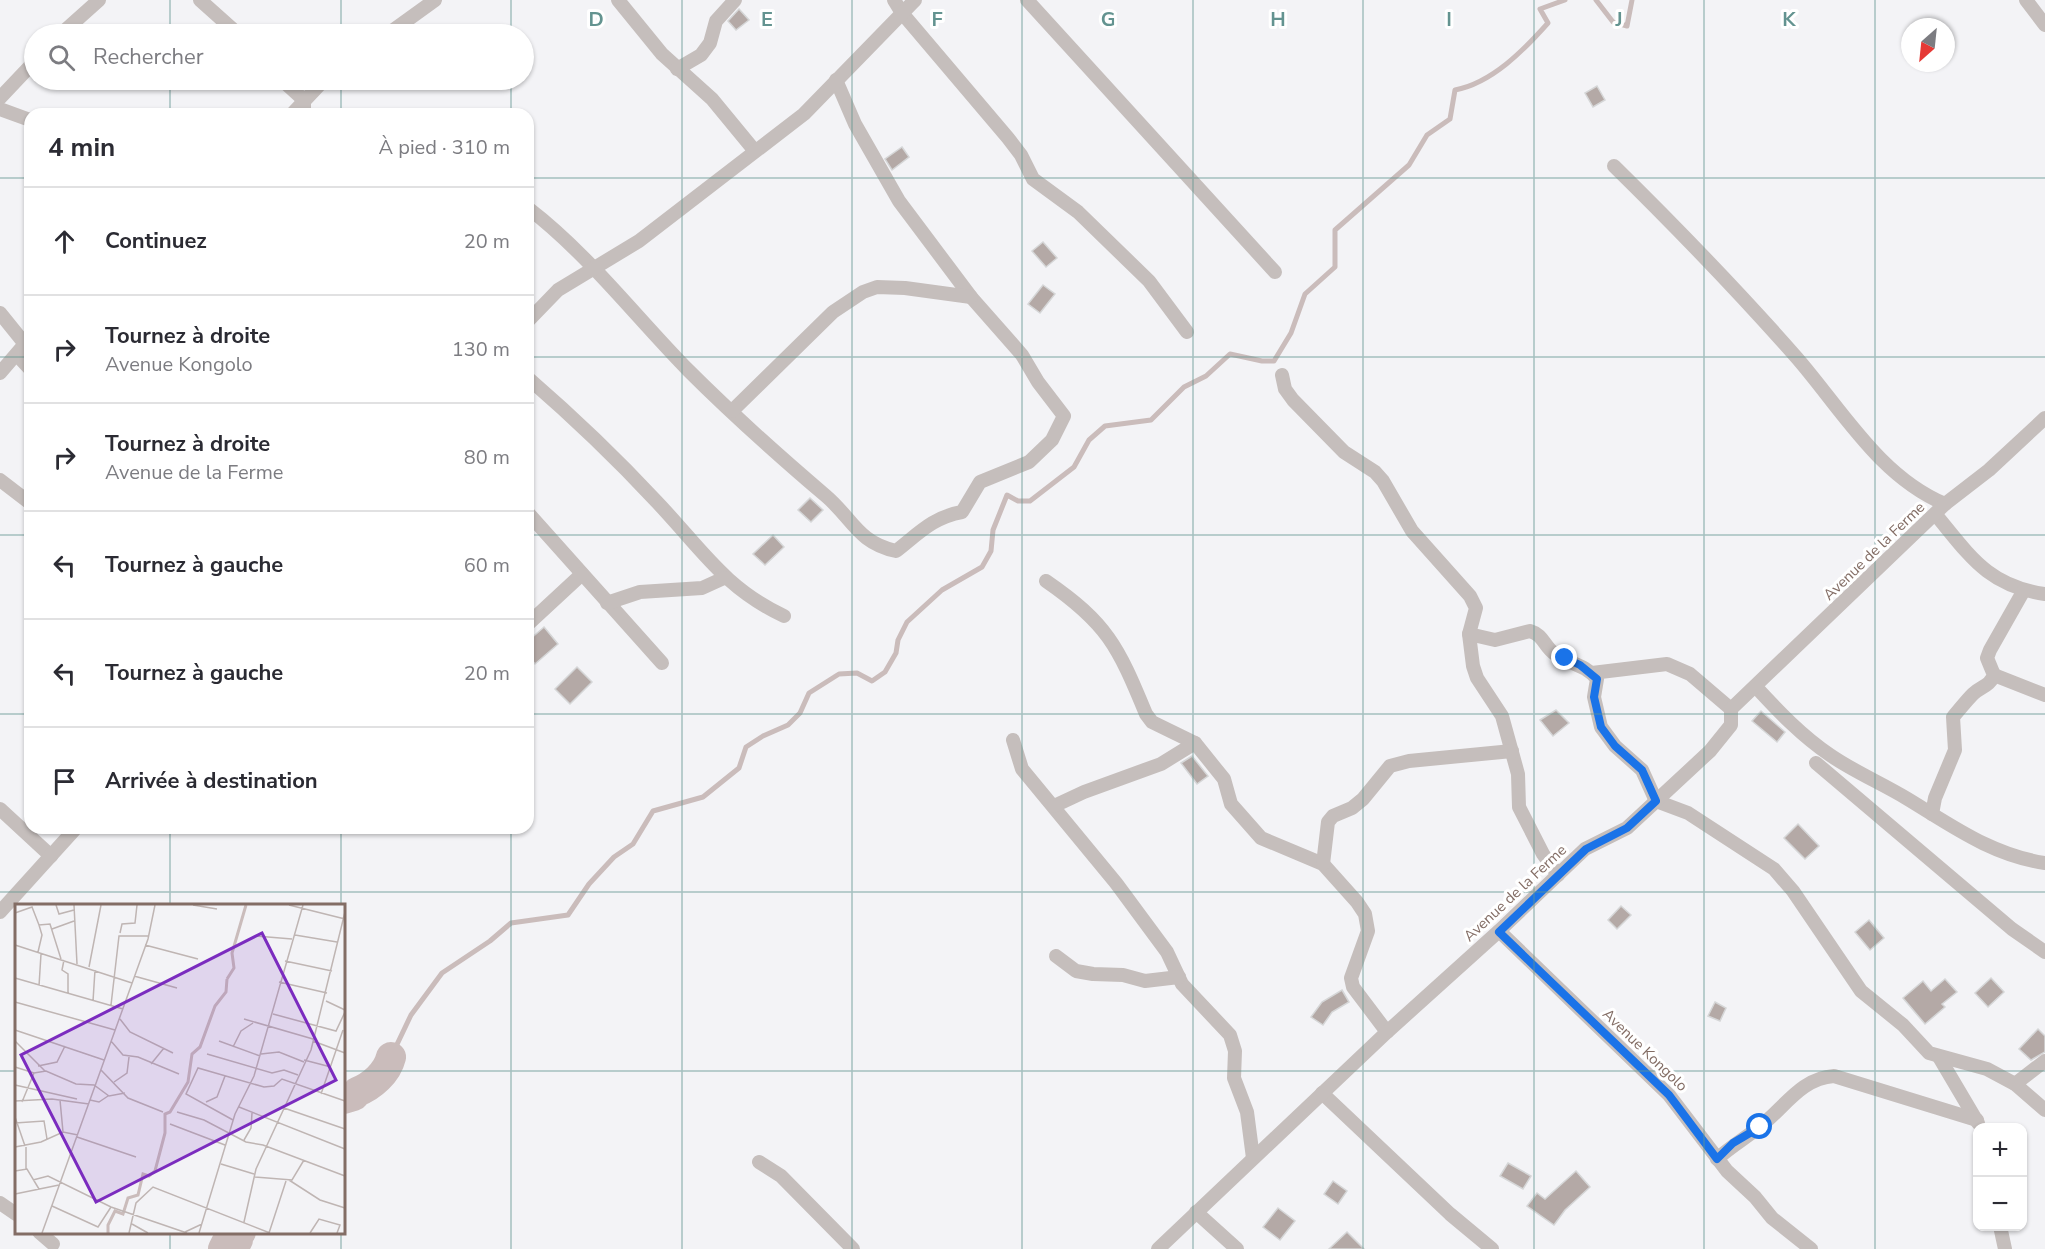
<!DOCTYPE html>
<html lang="fr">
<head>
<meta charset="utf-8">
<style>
	body { margin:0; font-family:"Nunito Sans",sans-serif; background:#f2f2f3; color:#2b2b33 }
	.controls { position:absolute; right:18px; bottom:18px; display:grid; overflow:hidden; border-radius:12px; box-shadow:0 2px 4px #0004 }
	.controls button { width:54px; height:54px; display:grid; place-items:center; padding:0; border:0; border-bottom:2px solid #e1e1e2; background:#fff; color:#2b2b33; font:30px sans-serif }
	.compass { position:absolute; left:1901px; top:18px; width:54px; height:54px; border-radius:50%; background:#fff; box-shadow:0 2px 4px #0004; rotate:207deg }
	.stop { position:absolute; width:18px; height:18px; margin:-14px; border:4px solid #1a73e8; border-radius:50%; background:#fff }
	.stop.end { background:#1a73e8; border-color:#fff; box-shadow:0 2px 6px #0008 }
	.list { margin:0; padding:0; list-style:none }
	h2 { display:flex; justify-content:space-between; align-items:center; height:78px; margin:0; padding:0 24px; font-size:26px }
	h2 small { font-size:20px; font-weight:400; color:#7c7c81 }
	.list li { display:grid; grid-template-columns:39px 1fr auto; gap:18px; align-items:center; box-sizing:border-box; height:108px; padding:0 24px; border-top:2px solid #e1e1e2 }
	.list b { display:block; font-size:22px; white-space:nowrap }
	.list p { margin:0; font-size:20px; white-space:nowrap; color:#7c7c81 }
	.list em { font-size:20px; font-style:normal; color:#7c7c81 }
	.icon { flex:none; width:33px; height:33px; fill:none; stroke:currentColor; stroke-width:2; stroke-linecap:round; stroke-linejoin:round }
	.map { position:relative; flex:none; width:2045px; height:1249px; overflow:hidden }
	.search { position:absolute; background:#fff; box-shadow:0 2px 4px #0004; left:24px; top:24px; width:510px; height:66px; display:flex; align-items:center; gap:15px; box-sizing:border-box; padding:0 21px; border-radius:33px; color:#7c7c81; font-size:22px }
	.panel { position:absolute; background:#fff; box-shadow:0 2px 4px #0004; left:24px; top:108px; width:510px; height:726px; border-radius:18px }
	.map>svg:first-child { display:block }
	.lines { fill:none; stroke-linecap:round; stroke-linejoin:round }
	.stream { stroke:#cabcbb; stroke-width:5 }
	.river { stroke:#cabcbb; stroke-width:30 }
	.building { fill:#b4a9a6; stroke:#d5d6d7; stroke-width:1.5 }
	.street { stroke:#c5bebc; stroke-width:14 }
	.route { stroke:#1a73e8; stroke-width:8 }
	.grid { fill:none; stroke:#639390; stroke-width:1.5; stroke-opacity:0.55 }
	.labels { text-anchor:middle; stroke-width:6; stroke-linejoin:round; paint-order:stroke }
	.street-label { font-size:15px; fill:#836d65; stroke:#fff }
	.inset-river { fill:none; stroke:#cabcbb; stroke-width:3 }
	.inset-road { fill:none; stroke:#bfb5b3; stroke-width:1.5 }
	.view { fill:#7b2cbf; fill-opacity:0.15; stroke:#7b2cbf; stroke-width:3 }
	.inset-edge { fill:none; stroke:#836d65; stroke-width:3 }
	.grid-label { font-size:20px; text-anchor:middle; font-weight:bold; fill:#639390; stroke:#fff; stroke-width:6; stroke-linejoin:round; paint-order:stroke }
</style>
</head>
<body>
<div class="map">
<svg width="2045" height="1249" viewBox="0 0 2045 1249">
	<rect width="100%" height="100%" fill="#f3f3f6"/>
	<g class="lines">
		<g class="stream">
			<polyline points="1596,0 1613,22 1627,26 1632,0"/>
			<path d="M391,1057L411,1015L442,973L490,941L511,923L568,915L589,884L614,857L633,844L653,811L703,797L739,768L746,747L763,736L788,725L800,713L809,693L839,674L857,673L872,681L885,672L896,653L898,640L907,622L942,590L982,567L991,551L993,530L1007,495L1018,501H1030L1074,467L1089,440L1105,426L1151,420L1184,387L1206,376L1230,354L1262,361H1274L1291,333L1305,294L1335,267V230L1409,165L1427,135L1450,119L1455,90C1492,83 1524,50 1548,23L1540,9L1565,0"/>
		</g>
		<g class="river">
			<path d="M344,1099L354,1096L357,1092C372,1086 387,1073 391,1057"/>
			<polyline points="223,1249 226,1243 238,1240 237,1235 241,1232"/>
		</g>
	</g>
	<g class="building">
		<polygon points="739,9 749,20 736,30 728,21"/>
		<polygon points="1597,86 1605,100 1593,107 1585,93"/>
		<polygon points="902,147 909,157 892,170 885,159"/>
		<polygon points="1043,242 1057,258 1046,267 1032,251"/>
		<polygon points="1043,285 1055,294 1040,313 1028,304"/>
		<polygon points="810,498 823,510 811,522 798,510"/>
		<polygon points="773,535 784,547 765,565 753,554"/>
		<polygon points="544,627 558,644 535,664 528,655 528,641"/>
		<polygon points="577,667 592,682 570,704 555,689"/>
		<polygon points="1556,710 1569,723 1553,736 1540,720"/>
		<polygon points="1761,711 1785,732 1777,742 1752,721"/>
		<polygon points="1192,756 1208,776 1197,784 1181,763"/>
		<polygon points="1798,824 1819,846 1805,859 1784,838"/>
		<polygon points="1621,906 1631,915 1617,929 1608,920"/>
		<polygon points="1869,920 1884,938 1870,950 1855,932"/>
		<polygon points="1991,978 2004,992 1988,1007 1975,993"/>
		<polygon points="1945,979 1957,992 1942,1004 1945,1007 1925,1024 1903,998 1923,981 1931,991"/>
		<polygon points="1342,990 1349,1002 1332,1012 1323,1025 1311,1017 1322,1002"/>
		<polygon points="1715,1002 1726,1008 1720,1021 1708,1016"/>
		<polygon points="2038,1029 2045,1036 2045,1052 2031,1060 2019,1049"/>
		<polygon points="1508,1163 1531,1176 1523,1189 1500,1176"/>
		<polygon points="1576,1171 1590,1187 1565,1210 1554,1225 1527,1206 1537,1193 1545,1199"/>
		<polygon points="1333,1181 1347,1191 1338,1204 1324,1194"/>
		<polygon points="1278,1208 1295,1221 1280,1240 1263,1227"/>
		<polygon points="1347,1232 1364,1249 1329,1249"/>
	</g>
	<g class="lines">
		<g class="street">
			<polyline points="200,0 238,34"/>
			<polyline points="618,0 662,54 712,99 754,150"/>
			<polyline points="894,0 902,13 1008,138 1021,155 1033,179 1078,212 1149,281 1187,332"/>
			<polyline points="1027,0 1275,272"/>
			<polyline points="2026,0 2045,25"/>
			<polyline points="61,34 99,0"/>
			<polyline points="388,34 435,0"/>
			<polyline points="677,69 701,55 710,43 716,21 735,0"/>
			<polyline points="282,80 304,100 304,109"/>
			<polyline points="0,98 34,62"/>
			<polyline points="0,109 30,120"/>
			<polyline points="292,114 324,80"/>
			<path d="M1614,166C1677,228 1739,292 1797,358C1842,410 1880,477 1945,504"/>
			<path d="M528,208C588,254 635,316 688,370C732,414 779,456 826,496C852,518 858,543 896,551C918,534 933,517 962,512L980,482L1029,462L1052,440L1064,416L1038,382L1022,355L971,297L899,201L855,124L836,80"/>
			<polyline points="0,313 25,344"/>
			<polyline points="528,321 558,290 639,241 804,114 915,0"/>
			<polyline points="17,355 30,369"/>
			<polyline points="0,373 30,338"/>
			<polyline points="1282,375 1285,389 1293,400 1344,452 1375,472 1383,481 1412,531 1470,596 1476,608 1469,634 1473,666 1477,678 1502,716 1518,774 1519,807 1543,854 1558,875"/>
			<path d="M528,378C573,417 616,458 656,501C700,547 724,588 784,616"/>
			<polyline points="732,411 833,312 863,292 877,287 905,288 971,297"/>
			<polyline points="0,480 30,503"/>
			<polyline points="528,513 662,663"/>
			<path d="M1936,515C1970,556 1988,586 2045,594"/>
			<path d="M1046,581C1107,623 1118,646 1146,714L1152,722L1195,743L1224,779L1231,804L1261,838L1323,864L1357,902L1365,914L1368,931L1351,978L1353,987L1387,1032"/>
			<polyline points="607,603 640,592 702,588 724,578"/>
			<polyline points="528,624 582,574"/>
			<path d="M1469,634L1495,640L1530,631C1544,635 1544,647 1555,654C1569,664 1585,664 1597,679L1594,697L1601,727L1615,746L1642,770L1656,801L1688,813L1774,869L1793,891L1861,991L1903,1025L1929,1053L1987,1069L2015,1084L2045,1110"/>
			<polyline points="1592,673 1667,664 1690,674 1731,709"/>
			<polyline points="1994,675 2045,695"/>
			<path d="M1756,687C1779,712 1802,736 1830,755C1853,771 1881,783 1906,798C1951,825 1991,855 2045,863"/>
			<polyline points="1013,740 1022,769 1116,883 1167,952 1182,984 1230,1035 1235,1051 1234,1078 1247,1112 1253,1158"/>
			<polyline points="1816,763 2012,929 2045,952"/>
			<polyline points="1054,806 1084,792 1161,764 1195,743"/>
			<polyline points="0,809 51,856"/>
			<path d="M1932,814L1935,798L1955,750L1953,717C1960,709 1966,701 1973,694C1981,686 1989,687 1994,675L1987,658L1990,650L2024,590"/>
			<polyline points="1323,864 1328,822 1333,816 1352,808 1363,799 1390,766 1409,761 1512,751"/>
			<polyline points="0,912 76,828"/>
			<polyline points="1499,931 1669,1095 1727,1171 1755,1197 1772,1218 1811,1249"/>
			<polyline points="1056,956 1076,971 1093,974 1123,975 1145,981 1179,977"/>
			<polyline points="1939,1057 1978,1123"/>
			<polyline points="2015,1084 2045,1061"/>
			<polyline points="1322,1093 1450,1214 1492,1249"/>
			<path d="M1717,1159C1730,1147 1744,1139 1758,1128C1783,1110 1800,1078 1834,1076L1977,1120"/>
			<polyline points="759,1162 781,1176 853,1249"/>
			<polyline points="0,1203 16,1214"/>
			<polyline points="1196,1212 1237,1249"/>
			<polyline points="2000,1226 2005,1249"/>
			<polyline points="39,1232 53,1244"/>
			<polyline points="1158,1249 1387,1032 1499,931 1585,849 1627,828 1710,751 1731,725 1731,709 1945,504 1989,470 2045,418"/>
		</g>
	</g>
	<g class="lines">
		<polyline class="route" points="1565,658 1580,665 1597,679 1594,697 1601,727 1615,746 1642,770 1656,801 1627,828 1586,849 1499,932 1669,1095 1717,1159 1733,1143 1760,1127"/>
	</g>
	<path class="grid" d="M170,0V34M341,0V34M511,0V34M682,0V1249M852,0V1249M1022,0V1249M1193,0V1249M1363,0V1249M1534,0V1249M1704,0V1249M1875,0V1249M170,80V114M341,80V114M511,80V114M0,178H30M528,178H2045M0,357H30M528,357H2045M0,535H30M528,535H2045M0,714H30M528,714H2045M170,828V906M341,828V906M511,828V1249M0,892H2045M0,1071H16M344,1071H2045M170,1232V1249M341,1232V1249"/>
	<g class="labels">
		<g class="street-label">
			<text transform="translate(1874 551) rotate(-44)" y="5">Avenue de la Ferme</text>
			<text transform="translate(1515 893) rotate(-43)" y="5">Avenue de la Ferme</text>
			<text transform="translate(1645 1050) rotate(44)" y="5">Avenue Kongolo</text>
		</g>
	</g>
	<g transform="translate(15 904)">
		<rect width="330" height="330" fill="#f3f3f6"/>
		<path class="inset-river" d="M212,75L219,64L217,49L231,1M93,329V321L100,307L108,310L113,294L123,291L128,270L134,272L140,267L150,229V210L155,208L173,178L177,150L185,143L200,102L211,88L212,75"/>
		<path class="inset-road" d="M41,1L44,10L59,6M59,1L62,60M178,1L202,5M274,1L330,15M0,9L17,3L24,21L35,20L46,55M37,25L59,17M105,29L107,20L120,19L122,1M280,31L322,38M241,32L277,35M0,41L117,79M130,41L183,55M23,48L27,31L24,21M49,56L47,66L53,70V89M270,57L317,67M74,63L86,1M119,72L162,84M0,74L108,105M264,78L312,89M24,82L26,50M78,97L80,66M311,97L330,106M0,98L100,126M96,101L104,32H133M258,110L321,127L330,108M105,115L115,128L158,149M229,115L298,135M0,126L89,156M0,137L30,167M96,137L108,151L123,153L164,170M204,137L245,152M298,137L330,149M218,143L226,127L238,119M192,150L257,169L269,166L283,171M246,150L264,148L289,158M289,156L316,163M136,160L149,144M23,162L42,158L50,142M0,163L19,169L31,167L61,180L79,181L94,192L110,189M86,166L113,194L148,208M99,178L112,169L114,153M0,181L62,195M306,190L328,126M45,196L48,228M75,196L84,198L93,192M0,197L37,195L74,200M7,198L19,169M191,198L202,193L210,172M224,203L330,245M269,204L330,225M162,208L189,216L231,238L248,241L330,272M0,213L10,242M218,216L171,190L183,164L249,183L259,182L267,175L330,197M0,219L29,217L32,235M155,220L210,241M62,233L121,253M229,236L236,224L237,209M0,243L26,238L48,228L63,231M206,260L239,270M11,265V243M0,267L12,265L24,285M240,273L277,276L289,256M18,276L33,272L96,303L172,329M274,276L305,296L330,304M0,290L44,281M37,302L83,323L96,303M229,318L241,265L296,146L330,8M117,320L133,329M170,328L187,320M27,329L133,35L140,1M114,329L121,299L138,283L255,329M184,329L220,210L239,172L288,1M254,329L271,277M295,329L304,315L325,321L322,329"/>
		<path class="view" d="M247,29L321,176L81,298L6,151Z"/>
		<rect width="330" height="330" class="inset-edge"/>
	</g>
	<g class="grid-label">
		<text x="596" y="26">D</text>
		<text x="767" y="26">E</text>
		<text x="937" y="26">F</text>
		<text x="1108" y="26">G</text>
		<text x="1278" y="26">H</text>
		<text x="1449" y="26">I</text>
		<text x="1619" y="26">J</text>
		<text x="1789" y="26">K</text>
	</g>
</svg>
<div class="controls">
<button>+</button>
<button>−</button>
</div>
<svg class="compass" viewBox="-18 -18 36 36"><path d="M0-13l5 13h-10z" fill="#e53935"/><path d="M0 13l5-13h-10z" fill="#7c7c81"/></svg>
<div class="stop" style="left:1760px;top:1127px"></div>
<div class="stop end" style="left:1565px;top:658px"></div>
<div class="search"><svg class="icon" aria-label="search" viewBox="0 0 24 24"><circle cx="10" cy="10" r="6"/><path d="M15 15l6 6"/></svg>Rechercher</div>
<section class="panel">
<h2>4 min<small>À pied · 310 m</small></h2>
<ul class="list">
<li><svg class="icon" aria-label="ahead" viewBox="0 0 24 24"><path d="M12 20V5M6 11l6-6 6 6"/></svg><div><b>Continuez</b></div><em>20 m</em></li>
<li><svg class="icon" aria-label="right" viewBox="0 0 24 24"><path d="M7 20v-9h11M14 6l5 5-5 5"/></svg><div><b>Tournez à droite</b><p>Avenue Kongolo</p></div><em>130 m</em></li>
<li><svg class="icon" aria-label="right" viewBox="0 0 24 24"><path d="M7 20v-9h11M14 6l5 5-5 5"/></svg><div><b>Tournez à droite</b><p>Avenue de la Ferme</p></div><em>80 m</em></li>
<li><svg class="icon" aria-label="left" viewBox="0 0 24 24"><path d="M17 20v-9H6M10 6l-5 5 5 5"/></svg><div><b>Tournez à gauche</b></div><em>60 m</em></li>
<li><svg class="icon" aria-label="left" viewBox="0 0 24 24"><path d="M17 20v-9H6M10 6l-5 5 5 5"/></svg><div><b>Tournez à gauche</b></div><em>20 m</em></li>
<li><svg class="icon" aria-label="arrive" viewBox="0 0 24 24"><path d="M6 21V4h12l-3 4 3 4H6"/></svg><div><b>Arrivée à destination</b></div></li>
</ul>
</section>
</div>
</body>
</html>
